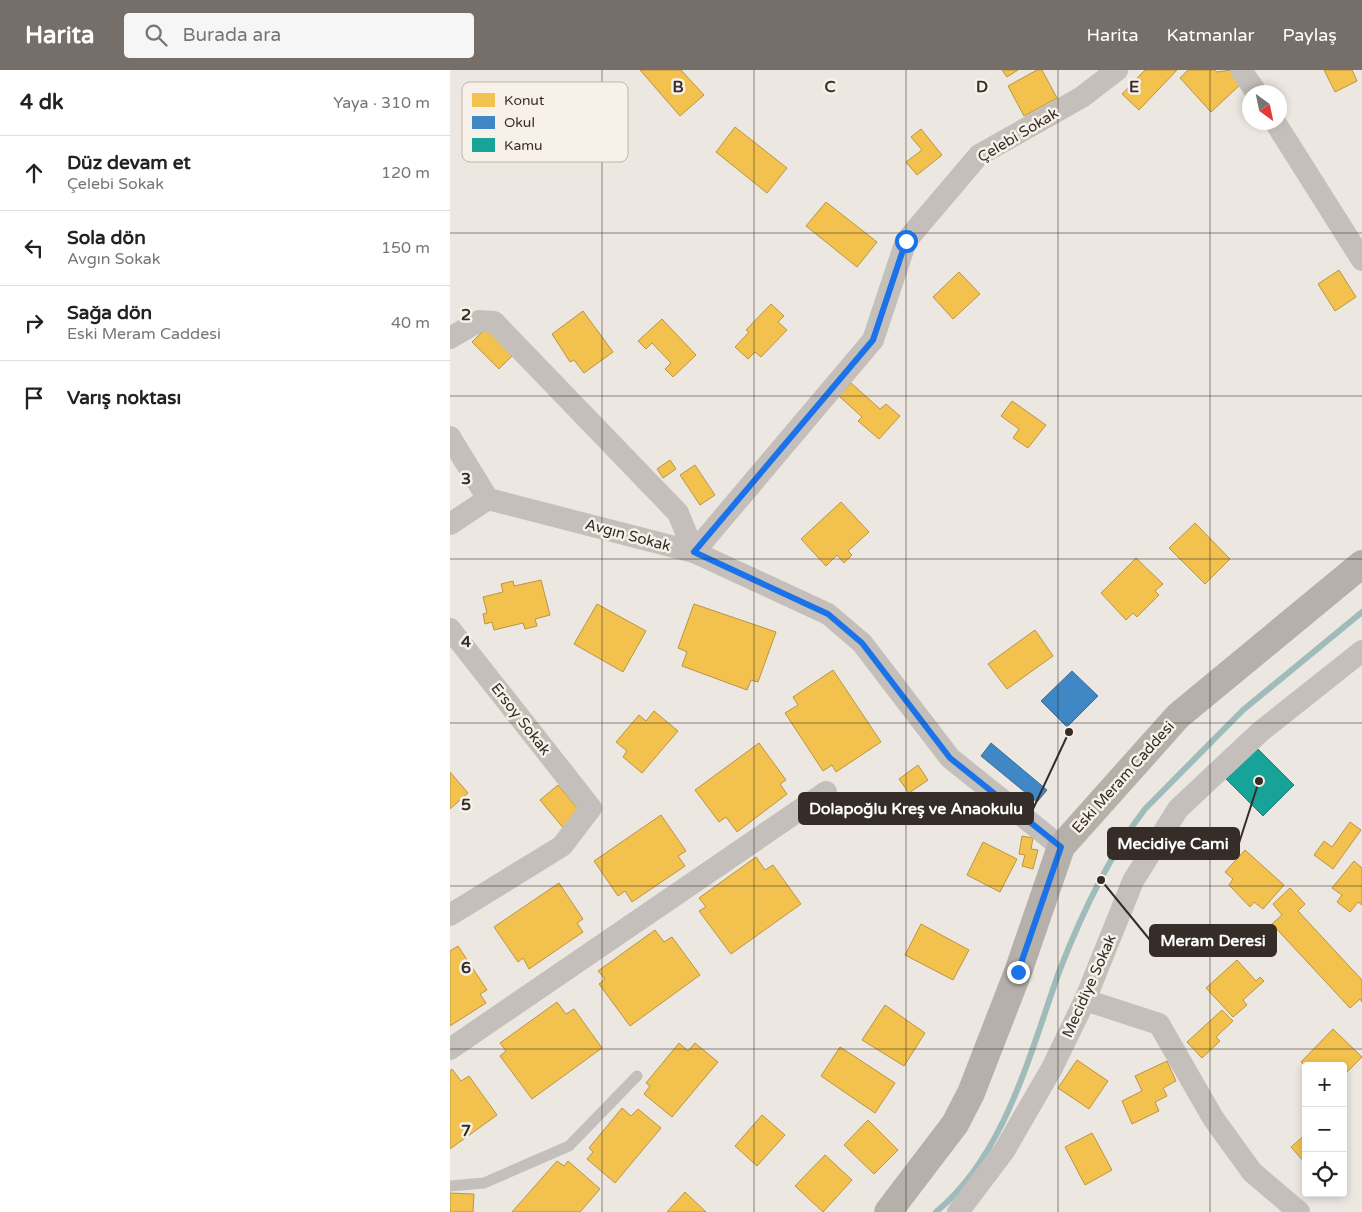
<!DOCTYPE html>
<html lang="tr">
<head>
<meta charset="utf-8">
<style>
	body { margin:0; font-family:"Varela Round",sans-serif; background:#f6f6f6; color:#222 }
	.controls { position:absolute; right:15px; bottom:15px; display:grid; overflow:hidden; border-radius:5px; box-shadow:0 2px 8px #0003 }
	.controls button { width:45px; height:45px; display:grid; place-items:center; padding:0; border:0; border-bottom:1px solid #e0e0e0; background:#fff; color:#222; font:25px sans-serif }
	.compass { position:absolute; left:792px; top:15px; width:45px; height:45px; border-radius:50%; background:#fff; box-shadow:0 2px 8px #0003; rotate:147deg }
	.stop { position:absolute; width:15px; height:15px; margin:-11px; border:4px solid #1a73e8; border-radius:50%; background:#fff }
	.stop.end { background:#1a73e8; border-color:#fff; box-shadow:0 1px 5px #0008 }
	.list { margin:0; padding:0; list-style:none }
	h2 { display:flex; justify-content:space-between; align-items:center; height:65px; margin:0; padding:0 20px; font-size:21px }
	h2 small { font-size:16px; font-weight:400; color:#767676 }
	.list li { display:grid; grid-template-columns:32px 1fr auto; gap:15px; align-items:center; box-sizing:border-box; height:75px; padding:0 20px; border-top:1px solid #e0e0e0 }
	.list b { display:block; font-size:19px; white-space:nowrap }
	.list p { margin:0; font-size:16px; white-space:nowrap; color:#767676 }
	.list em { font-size:16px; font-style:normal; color:#767676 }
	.icon { flex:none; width:28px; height:28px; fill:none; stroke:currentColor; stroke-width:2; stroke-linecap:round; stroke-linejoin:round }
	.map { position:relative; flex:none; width:912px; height:1142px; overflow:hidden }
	header { display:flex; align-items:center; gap:30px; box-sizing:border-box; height:70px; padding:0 25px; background:#766e69; color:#fff }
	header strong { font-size:24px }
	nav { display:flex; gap:28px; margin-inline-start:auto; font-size:18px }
	.search { width:350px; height:45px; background:#f6f6f6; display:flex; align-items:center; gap:12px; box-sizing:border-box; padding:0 18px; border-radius:5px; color:#767676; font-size:19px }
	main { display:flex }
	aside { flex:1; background:#fff }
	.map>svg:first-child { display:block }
	.homes { fill:#f2c14e; stroke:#ba9543 }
	.schools { fill:#3f88c5; stroke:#3c6d96 }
	.public { fill:#17a398; stroke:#208077 }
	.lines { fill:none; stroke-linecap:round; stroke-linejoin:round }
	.stream { stroke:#9fbcbb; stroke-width:6 }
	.lane { stroke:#c5bfbb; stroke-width:11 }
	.street { stroke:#c5bfbb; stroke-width:22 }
	.secondary { stroke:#b6b0ab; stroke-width:28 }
	.route { stroke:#1a73e8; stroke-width:6 }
	.grid { fill:none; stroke:#362d29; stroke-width:1; stroke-opacity:0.55 }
	.labels { text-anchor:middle; stroke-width:5; stroke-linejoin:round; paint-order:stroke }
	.street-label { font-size:15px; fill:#362d29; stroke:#f8f1e9 }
	.key { fill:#f8f1e9; stroke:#beb6af; stroke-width:1 }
	.key-label { font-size:14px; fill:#362d29 }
	.grid-label { font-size:16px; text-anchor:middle; font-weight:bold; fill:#362d29; stroke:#f8f1e9; stroke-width:5; stroke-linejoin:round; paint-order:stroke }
	.leader { fill:none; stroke:#362d29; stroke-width:2 }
	.callout-dot { fill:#362d29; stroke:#f8f1e9; stroke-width:2 }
	.callout { fill:#362d29; stroke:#362d29; stroke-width:2 }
	.callout-label { font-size:16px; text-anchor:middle; font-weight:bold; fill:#fff }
</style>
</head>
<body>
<header>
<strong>Harita</strong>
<div class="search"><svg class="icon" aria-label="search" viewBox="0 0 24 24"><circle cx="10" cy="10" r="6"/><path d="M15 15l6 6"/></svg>Burada ara</div>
<nav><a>Harita</a><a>Katmanlar</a><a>Paylaş</a></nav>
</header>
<main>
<aside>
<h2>4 dk<small>Yaya · 310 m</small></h2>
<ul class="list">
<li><svg class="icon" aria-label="ahead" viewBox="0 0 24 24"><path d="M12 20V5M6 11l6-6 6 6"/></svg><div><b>Düz devam et</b><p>Çelebi Sokak</p></div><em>120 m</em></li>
<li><svg class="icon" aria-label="left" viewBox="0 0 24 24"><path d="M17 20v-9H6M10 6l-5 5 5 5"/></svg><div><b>Sola dön</b><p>Avgın Sokak</p></div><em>150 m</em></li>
<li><svg class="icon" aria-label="right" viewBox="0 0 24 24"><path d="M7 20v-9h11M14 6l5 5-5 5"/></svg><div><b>Sağa dön</b><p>Eski Meram Caddesi</p></div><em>40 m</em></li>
<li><svg class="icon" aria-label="arrive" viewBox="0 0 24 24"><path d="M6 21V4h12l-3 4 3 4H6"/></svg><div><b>Varış noktası</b></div></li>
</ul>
</aside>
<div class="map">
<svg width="912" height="1142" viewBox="0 0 912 1142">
	<rect width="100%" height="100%" fill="#ece7e1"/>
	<g class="homes">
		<polygon points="190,0 231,0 254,25 230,46"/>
		<polygon points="552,0 568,0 557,7"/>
		<polygon points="587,0 592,0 607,28 574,46 558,16"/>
		<polygon points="695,0 727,0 689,40 672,24"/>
		<polygon points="738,0 765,0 767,2 781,0 793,12 761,42 730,8"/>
		<polygon points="874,0 902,0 907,11 885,22"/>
		<polygon points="285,57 337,98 317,123 266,82"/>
		<polygon points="471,59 492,85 467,105 456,92 472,80 461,67"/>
		<polygon points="376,132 427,172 407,197 356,156"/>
		<polygon points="889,200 906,227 885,241 868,214"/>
		<polygon points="509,202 530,224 503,249 483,227"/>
		<polygon points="321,234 334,246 328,252 337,260 311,287 305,282 298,289 285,277 299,262 296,260"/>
		<polygon points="133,241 163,282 134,303 124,290 120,292 102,264"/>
		<polygon points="212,249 246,285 223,307 215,299 221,293 202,273 196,279 188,271"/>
		<polygon points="39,255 65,283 49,299 22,272"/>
		<polygon points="401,313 430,339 436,334 450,346 429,369 408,351 412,347 389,326"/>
		<polygon points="562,331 596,355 578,378 563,368 569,359 551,346"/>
		<polygon points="220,390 226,399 213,408 207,399"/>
		<polygon points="245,395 265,425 250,435 230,405"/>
		<polygon points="391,432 419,462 398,481 402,485 394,493 387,485 376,496 351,469"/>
		<polygon points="745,453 780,489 755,514 719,478"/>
		<polygon points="686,488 713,514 705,521 709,525 687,547 683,543 676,550 651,523"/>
		<polygon points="91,510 100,545 85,549 87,556 75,559 73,553 44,560 42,552 35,554 33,544 37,543 33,527 53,522 51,514 63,511 64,516"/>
		<polygon points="147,534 196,561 173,602 124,574"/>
		<polygon points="244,534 326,562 308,612 301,610 297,620 232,596 237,582 228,578"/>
		<polygon points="585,560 603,586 557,619 538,594"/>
		<polygon points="383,600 431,672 386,702 382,695 373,701 335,643 348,635 343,627"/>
		<polygon points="204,641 228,661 192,703 173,687 177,681 166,672 189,645 196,651"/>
		<polygon points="309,673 336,710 330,714 337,724 287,762 276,747 269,752 245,720"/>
		<polygon points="468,695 478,710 459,723 449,709"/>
		<polygon points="0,702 18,723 0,739"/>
		<polygon points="108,715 133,745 115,760 90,730"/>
		<polygon points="211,745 236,781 228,786 235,796 182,832 175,821 168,826 144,791"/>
		<polygon points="900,752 911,760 883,799 864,785 874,771 882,777"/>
		<polygon points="572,766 583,768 581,779 588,780 583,799 572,796 575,785 569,784"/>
		<polygon points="533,772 567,789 550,822 517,805"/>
		<polygon points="795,780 834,815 813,839 804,832 800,837 779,815 783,809 775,802"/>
		<polygon points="306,787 315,800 323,795 351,834 281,884 249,841 256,837 249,828"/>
		<polygon points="904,791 912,798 912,835 908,832 900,842 887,832 892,825 882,818"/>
		<polygon points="109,813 133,849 127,853 133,862 79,899 73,888 68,892 44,857"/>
		<polygon points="840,818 855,834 848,841 912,910 912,932 910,929 900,938 822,854 832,845 823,834"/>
		<polygon points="471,854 519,880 503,910 455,885"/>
		<polygon points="205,860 214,872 222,867 250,905 180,956 149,914 155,909 148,901"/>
		<polygon points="8,876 37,920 30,924 36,933 0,956 0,881"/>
		<polygon points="787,890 806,911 810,907 814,911 793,930 797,935 783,947 756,918"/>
		<polygon points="107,932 116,944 124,939 152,978 82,1029 50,986 56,981 50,973"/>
		<polygon points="435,935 475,963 454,996 412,970"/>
		<polygon points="772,940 783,951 766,967 770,971 752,988 737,972"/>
		<polygon points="883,959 912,987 893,1006 893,996 856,997 851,992"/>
		<polygon points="229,973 238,981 245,973 268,992 222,1047 194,1024 200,1016 196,1013"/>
		<polygon points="390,977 445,1013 425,1043 371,1006"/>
		<polygon points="627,990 658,1011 639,1039 608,1018"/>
		<polygon points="717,991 726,1011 713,1018 717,1026 705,1032 709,1041 682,1054 672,1031 692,1021 685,1006"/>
		<polygon points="2,999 11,1011 19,1006 47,1045 0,1079 0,1001"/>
		<polygon points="172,1038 181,1046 188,1039 211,1058 165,1113 137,1089 143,1082 139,1078"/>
		<polygon points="312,1045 335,1065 307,1096 285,1076"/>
		<polygon points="418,1050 448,1080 424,1104 394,1075"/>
		<polygon points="642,1063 662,1100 635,1115 615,1077"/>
		<polygon points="856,1064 856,1094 841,1077"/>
		<polygon points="375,1085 402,1110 373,1142 345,1116"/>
		<polygon points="107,1091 114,1096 118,1091 150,1119 130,1142 62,1142"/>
		<polygon points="235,1122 256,1142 217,1142"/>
		<polygon points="0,1123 24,1124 23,1142 0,1142"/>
	</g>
	<g class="schools">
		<polygon points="622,601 648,626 617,657 591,631"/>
		<polygon points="541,673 597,720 587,732 531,686"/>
	</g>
	<polygon class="public" points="806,677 844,715 813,746 775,708"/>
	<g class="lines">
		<path class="stream" d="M486,1142C555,1085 580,983 609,902C631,845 658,787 695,739L793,640L912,542"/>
		<polyline class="lane" points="0,1116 34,1113 119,1076 187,1006"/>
		<g class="street">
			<polyline points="791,0 806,22"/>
			<polyline points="825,52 912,190"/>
			<polyline points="0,268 29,251 44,252 228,443 244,482 423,270 456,171 529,85 632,27 667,0"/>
			<polyline points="0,367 38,429 244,482 378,544 412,573 500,688 611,777"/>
			<polyline points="0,454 38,429"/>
			<polyline points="0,559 141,738 112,776 0,845"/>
			<polyline points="635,930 709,954 763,1048 802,1102 849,1142"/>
			<polyline points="0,979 376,722"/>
			<polyline points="508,1142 554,1081 602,998 635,930 683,811 728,739 810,662 912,581"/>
		</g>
		<polyline class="secondary" points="438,1142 505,1054 521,1023 568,902 611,777 728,646 912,494"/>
	</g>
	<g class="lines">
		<polyline class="route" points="456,171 423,270 244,482 378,544 412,573 500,688 611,777 568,902"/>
	</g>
	<path class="grid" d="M152,0V1142M304,0V1142M456,0V1142M608,0V1142M760,0V1142M0,163H912M0,326H912M0,489H912M0,653H912M0,816H912M0,979H912"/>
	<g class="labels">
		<g class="street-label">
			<text transform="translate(568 65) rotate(-31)" y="5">Çelebi Sokak</text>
			<text transform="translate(178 465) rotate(15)" y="5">Avgın Sokak</text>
			<text transform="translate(71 649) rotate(52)" y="5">Ersoy Sokak</text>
			<text transform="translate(673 707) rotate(-48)" y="5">Eski Meram Caddesi</text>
			<text transform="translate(639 916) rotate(-66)" y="5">Mecidiye Sokak</text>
		</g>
	</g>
	<rect x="12" y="12" width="166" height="80" rx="8" class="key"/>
	<rect x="22" y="23" width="23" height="14" fill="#f2c14e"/>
	<rect x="22" y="46" width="23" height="13" fill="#3f88c5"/>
	<rect x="22" y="68" width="23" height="14" fill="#17a398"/>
	<g class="key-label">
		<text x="54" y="35">Konut</text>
		<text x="54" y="57">Okul</text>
		<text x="54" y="80">Kamu</text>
	</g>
	<g class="grid-label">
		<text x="228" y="22">B</text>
		<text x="380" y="22">C</text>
		<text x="532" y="22">D</text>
		<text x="684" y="22">E</text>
		<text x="16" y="250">2</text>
		<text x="16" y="414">3</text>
		<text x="16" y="577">4</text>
		<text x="16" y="740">5</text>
		<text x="16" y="903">6</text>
		<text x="16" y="1066">7</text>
	</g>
	<path class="leader" d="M619 662L583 739M809 711L789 773M651 810L700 870"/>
	<g class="callout-dot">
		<circle cx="619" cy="662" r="5"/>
		<circle cx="809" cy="711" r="5"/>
		<circle cx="651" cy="810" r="5"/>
	</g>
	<g class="callout">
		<rect x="349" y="723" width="234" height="31" rx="5"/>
		<rect x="658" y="758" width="131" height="31" rx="5"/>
		<rect x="700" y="855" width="126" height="31" rx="5"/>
	</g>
	<g class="callout-label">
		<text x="466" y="744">Dolapoğlu Kreş ve Anaokulu</text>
		<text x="723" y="779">Mecidiye Cami</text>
		<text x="763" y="876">Meram Deresi</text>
	</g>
</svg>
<div class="controls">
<button>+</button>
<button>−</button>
<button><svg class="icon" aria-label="locate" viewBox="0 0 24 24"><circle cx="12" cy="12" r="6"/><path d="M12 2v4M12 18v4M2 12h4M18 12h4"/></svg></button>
</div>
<svg class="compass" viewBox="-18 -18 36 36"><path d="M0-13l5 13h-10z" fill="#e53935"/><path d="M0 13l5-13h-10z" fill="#767676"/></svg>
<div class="stop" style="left:456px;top:171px"></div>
<div class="stop end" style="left:568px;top:902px"></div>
</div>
</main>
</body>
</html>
